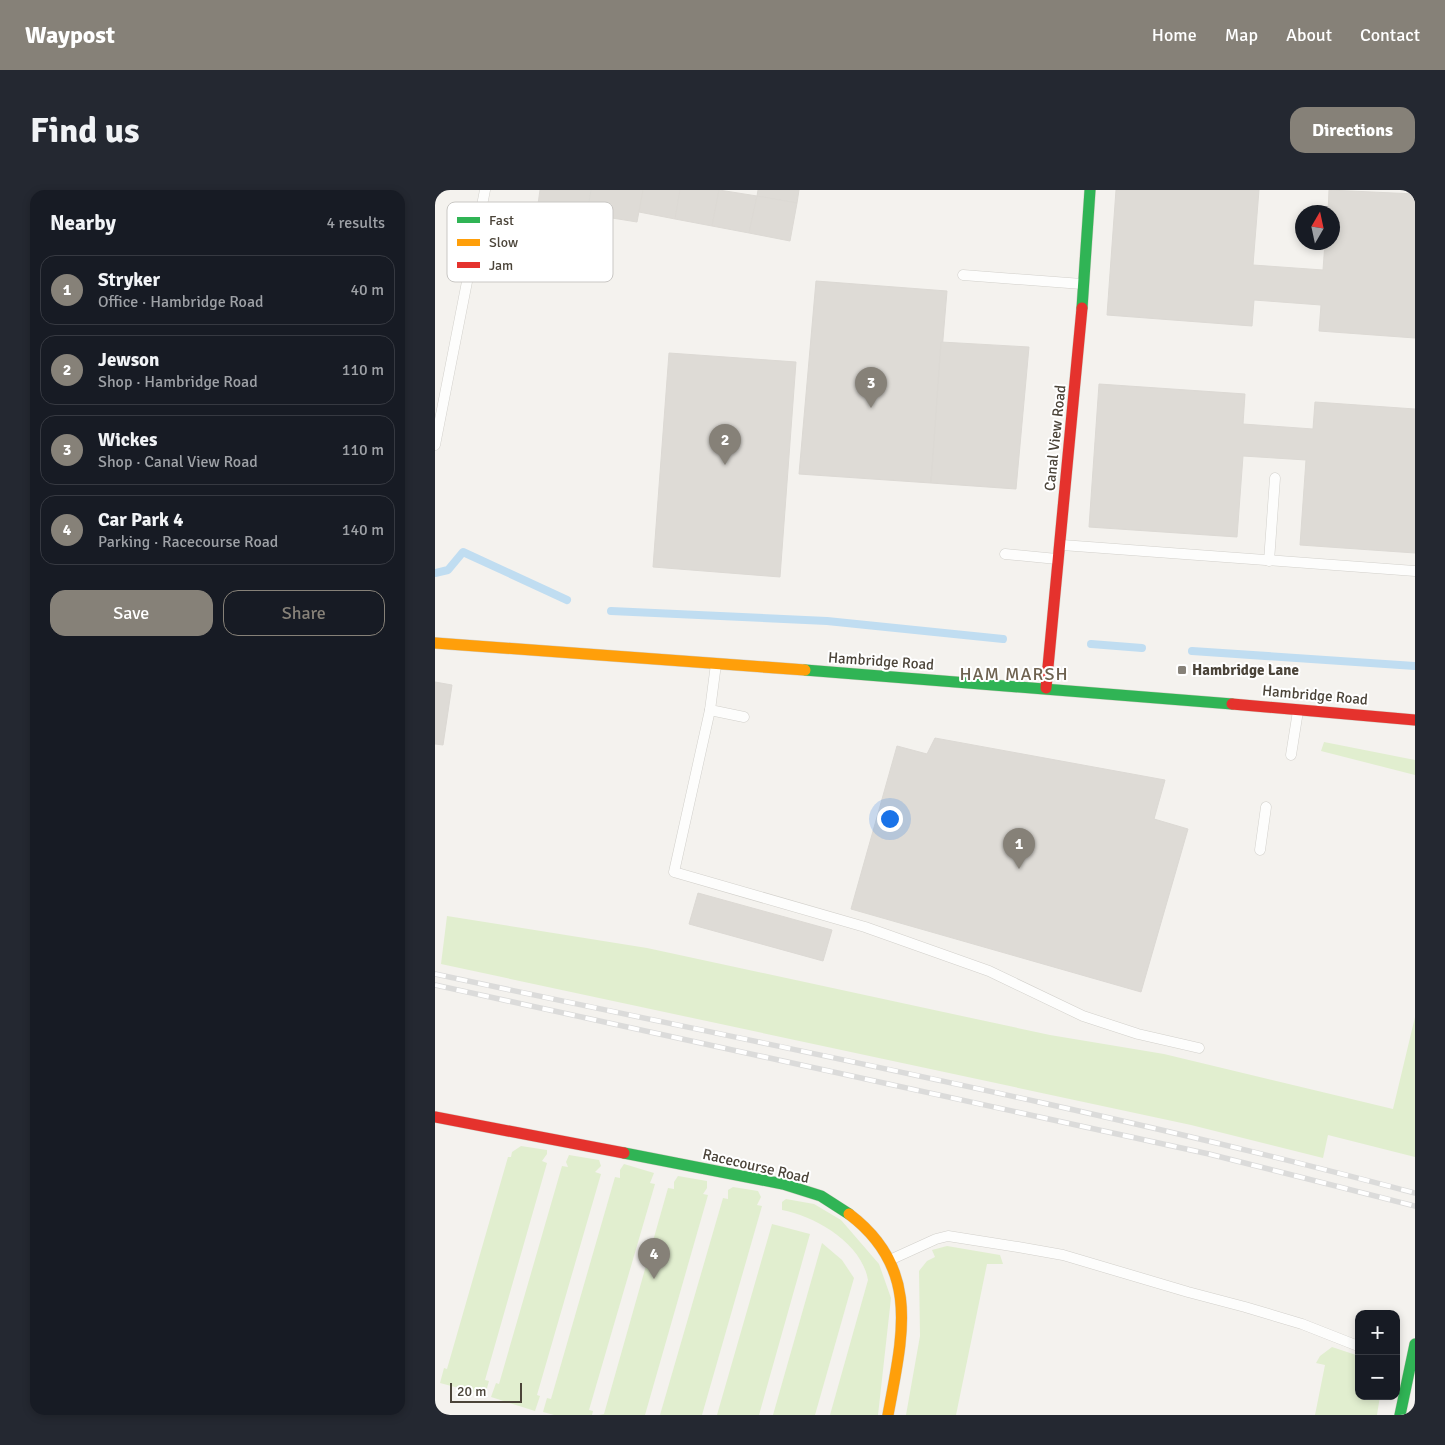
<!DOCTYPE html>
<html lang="en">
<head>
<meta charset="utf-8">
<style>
	body { margin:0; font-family:Signika,sans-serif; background:#242831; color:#f1f3f6 }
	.controls { position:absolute; right:15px; bottom:15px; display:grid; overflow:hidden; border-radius:10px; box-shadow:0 2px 8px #0003 }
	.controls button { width:45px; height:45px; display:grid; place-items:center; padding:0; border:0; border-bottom:1px solid #363941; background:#171b24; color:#f1f3f6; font:25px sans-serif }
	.compass { position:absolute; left:860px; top:15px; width:45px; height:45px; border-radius:50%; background:#171b24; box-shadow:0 2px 8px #0003; rotate:9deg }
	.scale { position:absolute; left:15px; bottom:12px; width:72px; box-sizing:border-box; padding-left:5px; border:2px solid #4b4439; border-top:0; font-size:14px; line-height:18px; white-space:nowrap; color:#4b4439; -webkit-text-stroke:4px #fff; paint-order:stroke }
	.you { position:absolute; left:454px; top:628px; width:18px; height:18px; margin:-12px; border:4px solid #fff; border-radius:50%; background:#1a73e8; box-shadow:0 0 0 8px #1a73e833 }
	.badge { display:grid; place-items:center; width:32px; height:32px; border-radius:50%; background:#868178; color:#fff; font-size:16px; font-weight:700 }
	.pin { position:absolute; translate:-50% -41px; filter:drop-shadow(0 1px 2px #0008) }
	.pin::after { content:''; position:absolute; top:26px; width:18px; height:15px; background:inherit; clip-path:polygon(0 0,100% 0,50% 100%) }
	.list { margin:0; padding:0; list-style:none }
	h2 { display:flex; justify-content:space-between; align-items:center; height:65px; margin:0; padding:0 20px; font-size:21px }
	h2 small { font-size:16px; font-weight:400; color:#9ea1a6 }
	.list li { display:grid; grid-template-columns:32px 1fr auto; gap:15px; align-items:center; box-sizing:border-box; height:70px; margin:0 10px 10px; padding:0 10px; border:1px solid #363941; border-radius:15px }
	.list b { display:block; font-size:19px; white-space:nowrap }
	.list p { margin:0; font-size:16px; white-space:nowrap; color:#9ea1a6 }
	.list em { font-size:16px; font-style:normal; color:#9ea1a6 }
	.actions { display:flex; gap:10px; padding:15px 20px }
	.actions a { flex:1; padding:11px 0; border:1px solid #868178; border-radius:15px; text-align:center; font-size:18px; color:#868178 }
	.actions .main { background:#868178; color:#fff }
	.map { position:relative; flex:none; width:980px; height:1225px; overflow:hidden; border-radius:15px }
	header { display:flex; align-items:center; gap:30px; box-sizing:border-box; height:70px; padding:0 25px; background:#868178; color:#fff }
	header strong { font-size:24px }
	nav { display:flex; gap:28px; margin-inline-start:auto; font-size:18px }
	.intro { display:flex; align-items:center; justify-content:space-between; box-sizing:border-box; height:120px; padding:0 30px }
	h1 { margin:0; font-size:35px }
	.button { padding:12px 22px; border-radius:15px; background:#868178; color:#fff; font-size:18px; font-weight:700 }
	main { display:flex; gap:30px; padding:0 30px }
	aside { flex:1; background:#171b24; border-radius:15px; box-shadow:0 2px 8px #0003 }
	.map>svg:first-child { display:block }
	.green { fill:#e1eecf }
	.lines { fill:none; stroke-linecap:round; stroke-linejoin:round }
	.stream { stroke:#c0ddf1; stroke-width:8 }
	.building { fill:#dedbd6; stroke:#dcd9d4 }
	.lane-casing { stroke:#d2d0cb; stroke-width:11 }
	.fast-casing { stroke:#d3cfc5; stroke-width:12 }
	.slow-casing { stroke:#d3cfc5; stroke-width:12 }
	.jam-casing { stroke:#d3cfc5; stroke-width:12 }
	.lane { stroke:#fdfdfc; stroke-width:10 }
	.fast { stroke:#30b455; stroke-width:11 }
	.slow { stroke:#ff9f0a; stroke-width:11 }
	.jam { stroke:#e5322d; stroke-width:11 }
	.rail-casing { stroke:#dbdbda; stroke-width:5.5 }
	.rail { stroke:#fff; stroke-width:4; stroke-dasharray:11; stroke-linecap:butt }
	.poi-dot { fill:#868178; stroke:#fff; stroke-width:2 }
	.labels { text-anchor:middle; stroke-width:4; stroke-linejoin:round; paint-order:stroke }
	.street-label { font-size:15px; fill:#4b4439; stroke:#fff }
	.poi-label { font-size:15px; font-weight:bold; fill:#4b4439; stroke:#fff; text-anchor:start }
	.quarter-label { font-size:18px; letter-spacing:1px; fill:#6e6250; stroke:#fff }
	.key { fill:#fff; stroke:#c9c7c4; stroke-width:1 }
	.key-label { font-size:14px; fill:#4b4439 }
</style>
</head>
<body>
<header>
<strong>Waypost</strong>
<nav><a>Home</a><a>Map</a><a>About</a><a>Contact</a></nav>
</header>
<div class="intro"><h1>Find us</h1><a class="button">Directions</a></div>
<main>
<aside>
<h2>Nearby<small>4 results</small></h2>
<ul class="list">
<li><span class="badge">1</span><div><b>Stryker</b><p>Office · Hambridge Road</p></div><em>40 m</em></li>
<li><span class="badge">2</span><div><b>Jewson</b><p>Shop · Hambridge Road</p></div><em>110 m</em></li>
<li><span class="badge">3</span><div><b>Wickes</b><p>Shop · Canal View Road</p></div><em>110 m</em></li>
<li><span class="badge">4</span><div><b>Car Park 4</b><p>Parking · Racecourse Road</p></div><em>140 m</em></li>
</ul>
<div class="actions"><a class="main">Save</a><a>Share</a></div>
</aside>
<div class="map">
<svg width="980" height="1225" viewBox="0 0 980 1225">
	<rect width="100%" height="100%" fill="#f4f2ee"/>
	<g class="green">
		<polygon points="889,552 980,570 980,585 886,561"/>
		<polygon points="12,726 212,758 615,845 729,864 958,919 980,827 980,967 893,945 888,968 756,935 6,774"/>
		<polygon points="86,956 112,960 112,964 107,971 112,973 50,1190 54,1191 50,1205 5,1193 9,1178 12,1179 73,967 76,967 77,962"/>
		<polygon points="134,965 164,970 166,976 160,982 166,984 102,1205 105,1206 100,1221 56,1207 61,1193 64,1194 127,976 133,977 131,972"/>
		<polygon points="189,974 219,983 215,993 220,994 154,1220 158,1221 157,1225 119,1225 108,1222 112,1208 116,1209 180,987 185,988 185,980"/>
		<polygon points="243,986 272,991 272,998 268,1004 273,1005 210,1225 164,1225 169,1224 233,998 239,999 239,992"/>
		<polygon points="298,997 323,1001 326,1007 322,1015 327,1016 267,1225 225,1225 288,1008 293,1009 293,1000"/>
		<path d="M351,1009L379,1014L406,1030L444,1074L456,1108L443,1225H395L433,1090C427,1053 380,1026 347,1020V1012Z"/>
		<polygon points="337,1034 375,1044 324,1225 282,1225"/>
		<polygon points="387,1053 407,1070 419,1088 380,1225 338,1225"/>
		<polygon points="512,1056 565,1065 568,1074 552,1074 521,1225 471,1225 485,1146 484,1081 492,1071 500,1067 497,1060"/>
		<polygon points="897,1157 924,1166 924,1206 945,1206 942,1225 880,1225 890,1175 881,1173 885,1166"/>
	</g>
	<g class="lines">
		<g class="stream">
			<polyline points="0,383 13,380 28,362 132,410"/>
			<polyline points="176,421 392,431 568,449"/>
			<polyline points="656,454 707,458"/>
			<polyline points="757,461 980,476"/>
		</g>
	</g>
	<g class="building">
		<polygon points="105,0 156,0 152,24 103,14"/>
		<polygon points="156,0 208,0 202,32 152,24"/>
		<polygon points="208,0 245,0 240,29 204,22"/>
		<polygon points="245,0 284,0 277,36 240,29"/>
		<polygon points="284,0 322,6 314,43 277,36"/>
		<polygon points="323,0 364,0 362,13 322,6"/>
		<polygon points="681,0 824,0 818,75 888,80 890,52 898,52 898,22 893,22 894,0 980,4 980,148 884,141 886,115 819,110 817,136 672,125"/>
		<polygon points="322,6 362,13 355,51 314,43"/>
		<polygon points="381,91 512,101 496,293 364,284"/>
		<polygon points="506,152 594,157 581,299 496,293"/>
		<polygon points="234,163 361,172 345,387 218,377"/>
		<polygon points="664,194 810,204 808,234 878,239 880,212 980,219 980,363 865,355 871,270 808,266 802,347 654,337"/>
		<polygon points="0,492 17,495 8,555 0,554"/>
		<polygon points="500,548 730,590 719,629 753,639 706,802 416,719 462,556 492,564"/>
		<polygon points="263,703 397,740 388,771 254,734"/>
	</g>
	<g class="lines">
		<defs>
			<g id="lane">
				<polyline points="528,85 647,94"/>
				<polyline points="0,255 50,0"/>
				<polyline points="627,355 980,381"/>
				<polyline points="570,364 622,369"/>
				<polyline points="834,371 840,288"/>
				<polyline points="281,474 275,520 309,527"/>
				<polyline points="275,520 239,682 430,737 554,781 648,826 703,844 764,858"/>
				<polyline points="856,565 863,521"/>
				<polyline points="825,660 831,617"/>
				<polyline points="457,1069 501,1049 513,1046 583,1057 628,1065 753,1102 810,1117 867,1134 923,1156"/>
			</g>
			<g id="fast">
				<polyline points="647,118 655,0"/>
				<polyline points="370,480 797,514"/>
				<polyline points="189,963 348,994 386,1006 414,1024"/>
				<polyline points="965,1225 980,1154"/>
			</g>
			<g id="slow">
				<polyline points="0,453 370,480"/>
				<path d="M414,1024C487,1079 467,1147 453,1225"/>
			</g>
			<g id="jam">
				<polyline points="611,498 647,118"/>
				<polyline points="797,514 980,530"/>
				<polyline points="0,927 189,963"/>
			</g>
		</defs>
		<use href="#lane" class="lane-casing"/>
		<use href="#fast" class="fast-casing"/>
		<use href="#slow" class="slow-casing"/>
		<use href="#jam" class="jam-casing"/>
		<use href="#lane" class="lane"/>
		<use href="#fast" class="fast"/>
		<use href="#slow" class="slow"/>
		<use href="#jam" class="jam"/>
		<defs>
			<g id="rail">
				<path d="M0,784C327,854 657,917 980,1003"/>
				<polyline points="0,795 774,964 980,1016"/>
			</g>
		</defs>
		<use href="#rail" class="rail-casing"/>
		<use href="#rail" class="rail"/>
	</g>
	<rect class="poi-dot" x="742" y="475" width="10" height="10" rx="2.5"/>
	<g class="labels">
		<g class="street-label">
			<text transform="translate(620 248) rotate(-84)" y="5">Canal View Road</text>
			<text transform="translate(446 471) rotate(4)" y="5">Hambridge Road</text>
			<text transform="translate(880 505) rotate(5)" y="5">Hambridge Road</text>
			<text transform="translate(321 976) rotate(13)" y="5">Racecourse Road</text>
		</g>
		<g class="poi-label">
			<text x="757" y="485">Hambridge Lane</text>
		</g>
		<g class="quarter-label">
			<text x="579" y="490">HAM MARSH</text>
		</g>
	</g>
	<rect x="12" y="12" width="166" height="80" rx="8" class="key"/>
	<rect x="22" y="27" width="23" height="6" fill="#30b455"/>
	<rect x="22" y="49" width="23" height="7" fill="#ff9f0a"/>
	<rect x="22" y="72" width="23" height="6" fill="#e5322d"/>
	<g class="key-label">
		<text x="54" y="35">Fast</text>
		<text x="54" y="57">Slow</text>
		<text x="54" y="80">Jam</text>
	</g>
</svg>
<div class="controls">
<button>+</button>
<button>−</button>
</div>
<svg class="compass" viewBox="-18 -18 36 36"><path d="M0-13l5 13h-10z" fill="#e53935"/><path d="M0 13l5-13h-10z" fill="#9ea1a6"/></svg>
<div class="scale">20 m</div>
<div class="you"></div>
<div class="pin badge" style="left:584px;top:679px">1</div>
<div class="pin badge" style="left:290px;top:275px">2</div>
<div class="pin badge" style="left:436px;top:218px">3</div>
<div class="pin badge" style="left:219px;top:1089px">4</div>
</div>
</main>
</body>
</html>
